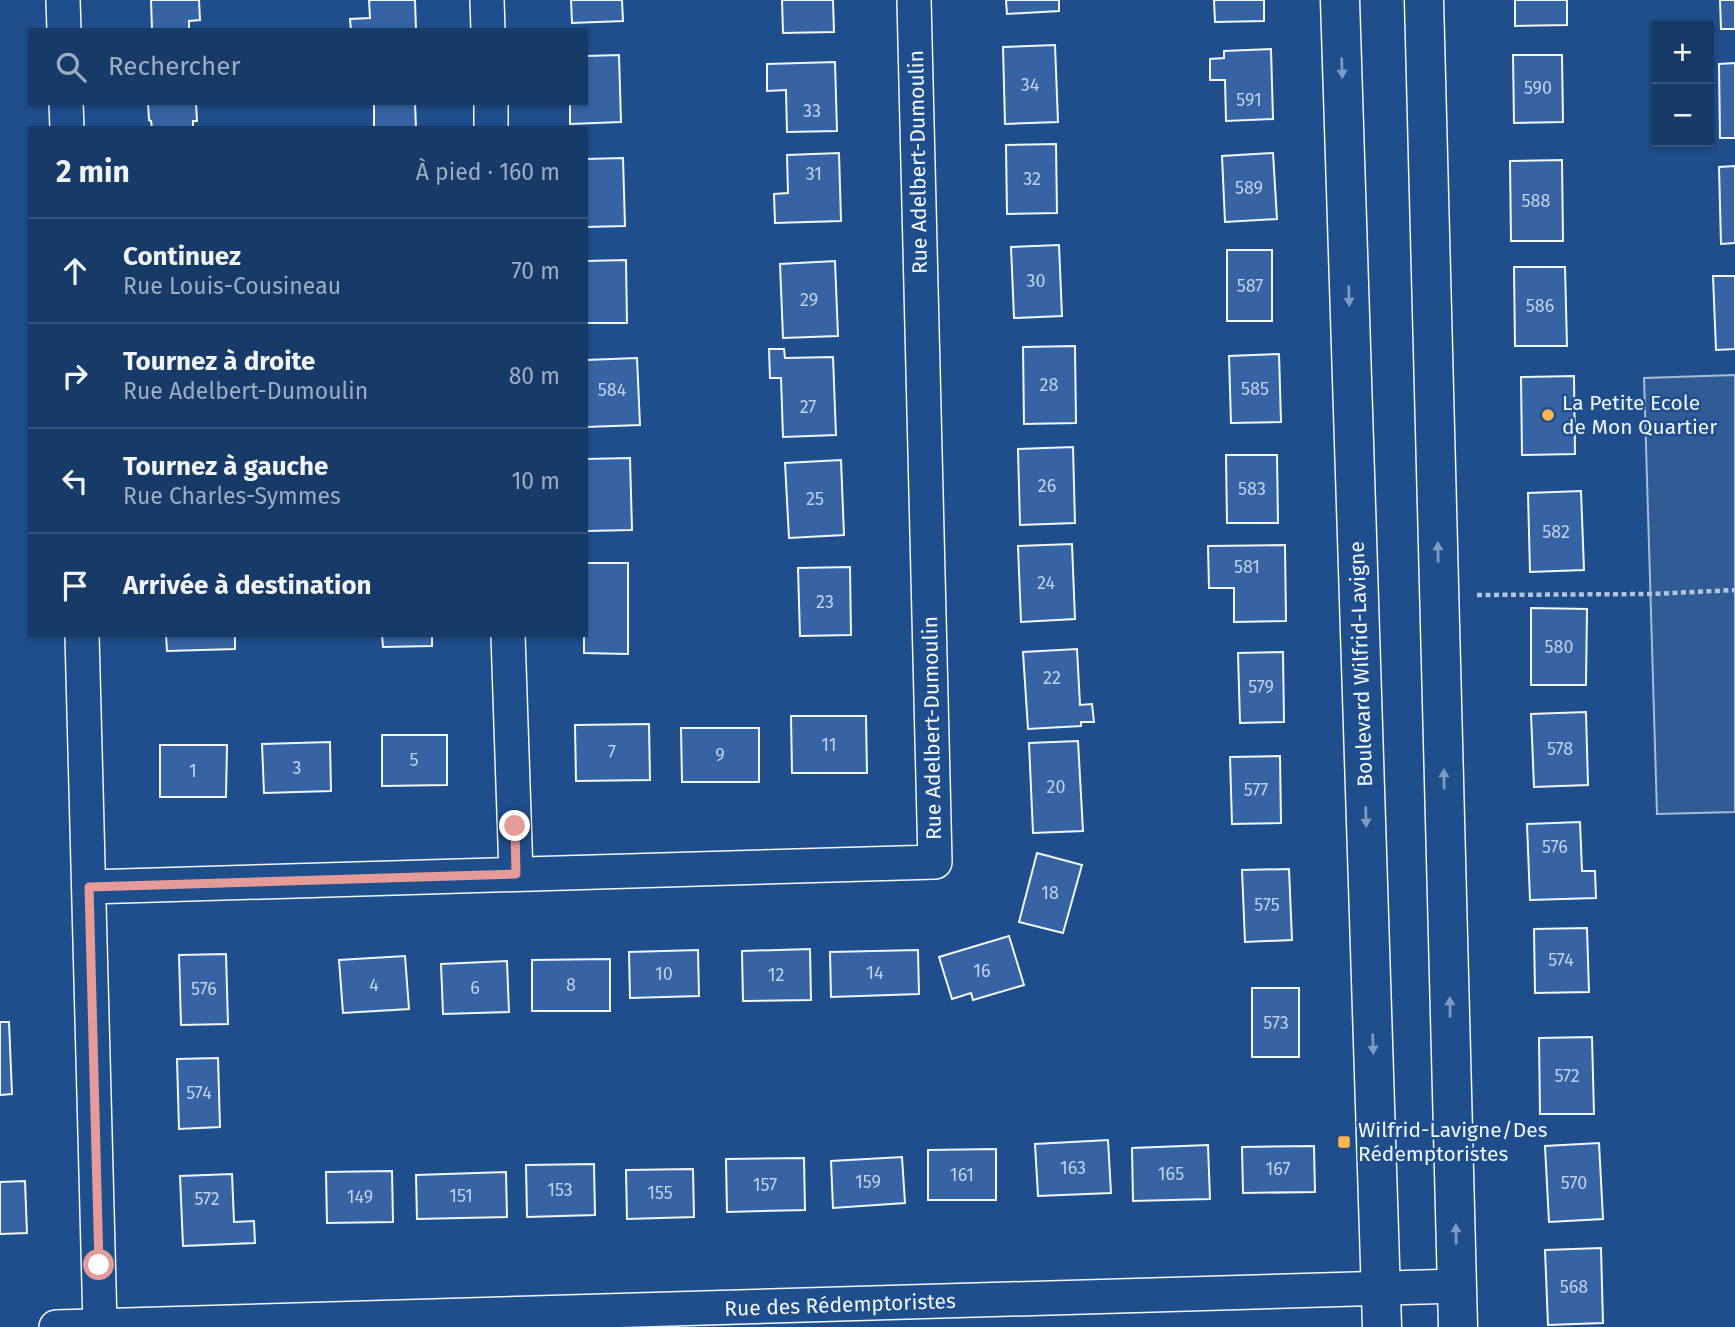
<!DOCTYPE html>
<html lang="fr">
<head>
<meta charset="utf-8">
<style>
	body { margin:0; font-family:"Fira Sans",sans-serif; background:#244571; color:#f1f3f6 }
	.controls { position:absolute; right:21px; top:21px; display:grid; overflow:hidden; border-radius:0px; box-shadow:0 2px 5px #0004 }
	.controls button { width:63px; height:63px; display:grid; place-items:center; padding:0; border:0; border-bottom:2px solid #36547d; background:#173a69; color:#f1f3f6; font:35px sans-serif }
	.stop { position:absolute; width:21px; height:21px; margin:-16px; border:5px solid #e69b98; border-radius:50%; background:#fff }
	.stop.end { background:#e69b98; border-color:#fff; box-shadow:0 2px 7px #0008 }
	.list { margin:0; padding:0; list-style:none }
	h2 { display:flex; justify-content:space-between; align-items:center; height:91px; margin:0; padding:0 28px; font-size:30px }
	h2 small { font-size:23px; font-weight:400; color:#9eadc0 }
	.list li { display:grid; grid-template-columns:46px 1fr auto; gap:21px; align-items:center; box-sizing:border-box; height:105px; padding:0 28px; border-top:2px solid #36547d }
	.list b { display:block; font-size:26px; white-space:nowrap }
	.list p { margin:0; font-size:23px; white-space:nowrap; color:#9eadc0 }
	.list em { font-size:23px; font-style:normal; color:#9eadc0 }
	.icon { flex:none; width:38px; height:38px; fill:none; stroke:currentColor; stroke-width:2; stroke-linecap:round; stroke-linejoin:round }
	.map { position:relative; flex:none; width:1735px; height:1327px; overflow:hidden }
	.search { position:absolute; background:#173a69; box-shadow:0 2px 5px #0004; left:28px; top:28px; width:560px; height:77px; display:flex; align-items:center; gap:18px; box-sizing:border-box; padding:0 24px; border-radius:0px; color:#9eadc0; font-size:26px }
	.panel { position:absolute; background:#173a69; box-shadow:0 2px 5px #0004; left:28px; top:126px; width:560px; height:511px; border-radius:0px }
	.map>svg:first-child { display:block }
	.built { fill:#305b95; stroke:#a8bbd7; stroke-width:2 }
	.building { fill:#3563a3; stroke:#f2f6ff; stroke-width:2 }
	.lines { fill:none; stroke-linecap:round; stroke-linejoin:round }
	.street-casing { stroke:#f2f6ff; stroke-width:36 }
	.secondary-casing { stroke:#f2f6ff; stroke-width:41 }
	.path { stroke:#b3c4dc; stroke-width:4.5; stroke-dasharray:5 3.5; stroke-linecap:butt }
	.street { stroke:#1f4e8c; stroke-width:33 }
	.secondary { stroke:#1f4e8c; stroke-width:38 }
	.oneway { fill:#7e9ac0 }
	.route { stroke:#e69b98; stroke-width:9 }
	.poi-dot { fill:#ffb74d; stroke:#1f4e8c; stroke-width:2.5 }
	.labels { text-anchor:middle; stroke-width:5; stroke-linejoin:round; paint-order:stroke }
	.number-label { font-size:18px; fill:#c3d1e8 }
	.street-label { font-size:21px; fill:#f2f6ff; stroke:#1f4e8c }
	.poi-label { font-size:21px; fill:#f2f6ff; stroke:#1f4e8c; text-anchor:start }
</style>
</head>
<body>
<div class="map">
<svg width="1735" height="1327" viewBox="0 0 1735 1327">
	<rect width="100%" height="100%" fill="#1f4e8c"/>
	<polygon class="built" points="1735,375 1735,812 1657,814 1644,378"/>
	<g class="building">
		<polygon points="151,0 199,0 200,20 189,21 189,30 152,30"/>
		<polygon points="369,0 415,0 416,30 351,30 350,19 370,18"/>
		<polygon points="571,0 622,0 623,21 572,23"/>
		<polygon points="782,0 833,0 834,32 783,33"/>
		<polygon points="1006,0 1059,0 1059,11 1007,14"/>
		<polygon points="1214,0 1264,0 1264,21 1215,22"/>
		<polygon points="1515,0 1567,0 1567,25 1515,26"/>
		<polygon points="1720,0 1735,0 1735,29 1721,29"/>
		<polygon points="1055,45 1058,122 1005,124 1003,47"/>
		<polygon points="1271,49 1273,119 1226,121 1225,80 1210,80 1210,59 1224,58 1224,51"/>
		<polygon points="619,55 621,122 570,124 570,103 586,103 586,56"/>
		<polygon points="1513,55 1562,55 1563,122 1514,123"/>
		<polygon points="835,62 837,131 787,132 786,90 767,91 767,64"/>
		<polygon points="1735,63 1735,138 1720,138 1719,64"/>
		<polygon points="148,103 196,103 197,121 193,121 193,128 152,128 151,121 149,120"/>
		<polygon points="374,103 415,103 416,128 374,128"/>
		<polygon points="1056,144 1057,213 1007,214 1006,145"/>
		<polygon points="839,153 841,221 775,223 774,194 788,193 787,155"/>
		<polygon points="1273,153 1277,219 1225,222 1222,156"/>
		<polygon points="623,158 625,226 586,227 586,159"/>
		<polygon points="1562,160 1563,241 1511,241 1510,161"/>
		<polygon points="1735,166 1735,243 1721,244 1719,167"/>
		<polygon points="1059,245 1062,316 1014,318 1011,247"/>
		<rect x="1227" y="250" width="45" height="71"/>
		<polygon points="626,260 627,323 586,323 586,261"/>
		<polygon points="835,261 838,336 783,338 780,264"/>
		<polygon points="1514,267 1565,267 1567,346 1515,346"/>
		<polygon points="1713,276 1735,276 1735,349 1716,350"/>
		<polygon points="1075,346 1076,423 1024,424 1023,347"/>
		<polygon points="769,349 784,349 785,358 833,357 836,435 783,437 781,378 770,378"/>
		<polygon points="1279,354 1281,422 1231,423 1229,356"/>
		<polygon points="637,358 640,425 586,427 586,360"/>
		<polygon points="1574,376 1575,454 1522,455 1521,377"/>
		<polygon points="1073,447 1075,523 1020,525 1018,449"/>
		<polygon points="1226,455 1277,455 1278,523 1227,523"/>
		<polygon points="630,458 632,530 587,531 586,459"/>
		<polygon points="841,460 844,535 789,538 785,463"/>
		<polygon points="1581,491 1584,570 1530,572 1528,493"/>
		<polygon points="1072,544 1075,619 1021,622 1018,546"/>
		<polygon points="1285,545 1286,621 1234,622 1234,588 1209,588 1208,546"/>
		<polygon points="586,563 628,563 628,654 584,653 584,635 586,635"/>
		<polygon points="850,567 851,635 800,636 798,568"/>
		<polygon points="1531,608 1587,609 1586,685 1531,685"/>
		<polygon points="166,635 235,635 235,649 167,651"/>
		<polygon points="382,635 432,635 432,646 383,647"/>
		<polygon points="1077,649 1080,705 1092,704 1094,722 1081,722 1081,726 1028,729 1023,652"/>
		<polygon points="1283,652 1284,722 1240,723 1238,653"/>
		<polygon points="1586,712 1588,785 1534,787 1531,714"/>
		<polygon points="791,716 866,716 867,773 792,773"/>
		<polygon points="649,724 650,780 576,781 575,725"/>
		<polygon points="681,728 759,728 759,782 682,782"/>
		<polygon points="382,735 447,735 447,785 382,786"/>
		<polygon points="1078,741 1083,831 1033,833 1029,743"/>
		<polygon points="330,742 331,791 264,793 262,744"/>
		<polygon points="160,745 227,745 226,797 160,797"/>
		<polygon points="1280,756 1281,823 1232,824 1230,757"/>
		<polygon points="1580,822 1582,871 1595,871 1596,898 1530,900 1527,824"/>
		<polygon points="1037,853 1082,865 1063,933 1019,922"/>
		<polygon points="1289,869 1292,940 1245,942 1242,870"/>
		<polygon points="1587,928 1589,992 1535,993 1534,929"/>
		<polygon points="1009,936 1024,985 973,1000 971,993 952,999 939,957"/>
		<polygon points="810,949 811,1000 743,1001 742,951"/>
		<polygon points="698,950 699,996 630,998 629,952"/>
		<polygon points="918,950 919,994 831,997 830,952"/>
		<polygon points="226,954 228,1024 181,1025 179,955"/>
		<polygon points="405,956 409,1009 343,1013 339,960"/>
		<polygon points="610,959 610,1011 532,1011 532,960"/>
		<polygon points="507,961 509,1012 443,1014 441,964"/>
		<rect x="1252" y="988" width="47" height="69"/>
		<polygon points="0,1022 9,1022 12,1094 0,1095"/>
		<polygon points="1592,1037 1594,1114 1540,1114 1539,1038"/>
		<polygon points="218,1058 220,1127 179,1129 177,1059"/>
		<polygon points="1108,1140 1111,1193 1038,1196 1035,1144"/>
		<polygon points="1599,1143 1603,1219 1549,1222 1545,1146"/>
		<polygon points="1208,1145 1210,1199 1133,1201 1132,1148"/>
		<polygon points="1314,1146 1315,1192 1243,1193 1242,1147"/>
		<polygon points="996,1149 996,1200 928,1200 928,1150"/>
		<polygon points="902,1157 905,1203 833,1208 831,1161"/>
		<polygon points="804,1158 805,1210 727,1212 726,1159"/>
		<polygon points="594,1164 595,1215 527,1217 526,1165"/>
		<polygon points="693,1169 694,1217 627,1219 626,1170"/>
		<polygon points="392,1171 393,1222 327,1223 326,1172"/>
		<polygon points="506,1172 507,1217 417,1219 416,1175"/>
		<polygon points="232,1174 234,1222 254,1221 255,1243 183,1246 180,1176"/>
		<polygon points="25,1181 27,1233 0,1234 0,1182"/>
		<polygon points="1601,1248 1603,1323 1548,1325 1545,1250"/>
	</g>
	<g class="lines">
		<defs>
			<g id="street">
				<polyline points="63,0 64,30"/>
				<polyline points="487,0 488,30"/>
				<polyline points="66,103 67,128"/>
				<polyline points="491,103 491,128"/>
				<polyline points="82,635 100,1325"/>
				<polyline points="508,635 516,874"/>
				<polyline points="89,887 935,862 914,0"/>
				<polyline points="56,1327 1457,1286"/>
			</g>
			<g id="secondary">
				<polyline points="1340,0 1382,1327"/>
				<polyline points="1424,0 1458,1327"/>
			</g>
		</defs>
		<use href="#street" class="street-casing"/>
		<use href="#secondary" class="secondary-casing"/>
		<polyline class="path" points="1477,595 1651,594 1735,590"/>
		<use href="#street" class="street"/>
		<use href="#secondary" class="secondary"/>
	</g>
	<defs><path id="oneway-solid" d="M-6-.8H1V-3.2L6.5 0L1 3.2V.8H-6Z" transform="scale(1.75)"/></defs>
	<g class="oneway">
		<use href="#oneway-solid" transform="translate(1342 68) rotate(88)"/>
		<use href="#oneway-solid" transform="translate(1349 296) rotate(88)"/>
		<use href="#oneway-solid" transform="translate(1438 552) rotate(-91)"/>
		<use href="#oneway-solid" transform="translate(1444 779) rotate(-91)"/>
		<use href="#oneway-solid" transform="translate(1366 817) rotate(88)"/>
		<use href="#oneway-solid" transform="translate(1450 1007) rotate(-91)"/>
		<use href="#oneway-solid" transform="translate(1373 1044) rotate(88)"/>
		<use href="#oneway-solid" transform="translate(1456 1234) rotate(-91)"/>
	</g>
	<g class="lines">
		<polyline class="route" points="99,1265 89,887 516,874 515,826"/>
	</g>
	<g class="poi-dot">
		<circle cx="1548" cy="415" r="7"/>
		<rect x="1337" y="1135" width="14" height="14" rx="3.5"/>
	</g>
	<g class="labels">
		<g class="number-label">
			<text x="1030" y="91">34</text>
			<text x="1538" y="94">590</text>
			<text x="1249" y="106">591</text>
			<text x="812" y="117">33</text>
			<text x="814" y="180">31</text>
			<text x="1032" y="185">32</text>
			<text x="1249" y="194">589</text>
			<text x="1536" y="207">588</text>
			<text x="1036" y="287">30</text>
			<text x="1250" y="292">587</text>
			<text x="809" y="306">29</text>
			<text x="1540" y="312">586</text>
			<text x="1049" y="391">28</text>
			<text x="1255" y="395">585</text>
			<text x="612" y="396">584</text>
			<text x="808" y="413">27</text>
			<text x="1047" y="492">26</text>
			<text x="1252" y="495">583</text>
			<text x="815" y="505">25</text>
			<text x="1556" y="538">582</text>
			<text x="1247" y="573">581</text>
			<text x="1046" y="589">24</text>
			<text x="825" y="608">23</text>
			<text x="1559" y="653">580</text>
			<text x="1052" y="684">22</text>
			<text x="1261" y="693">579</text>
			<text x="829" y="751">11</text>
			<text x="1560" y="755">578</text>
			<text x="612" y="758">7</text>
			<text x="720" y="761">9</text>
			<text x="414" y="766">5</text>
			<text x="297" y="774">3</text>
			<text x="193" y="777">1</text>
			<text x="1056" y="793">20</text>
			<text x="1256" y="796">577</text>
			<text x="1555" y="853">576</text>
			<text x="1050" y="899">18</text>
			<text x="1267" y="911">575</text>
			<text x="1561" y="966">574</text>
			<text x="982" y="977">16</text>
			<text x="875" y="979">14</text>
			<text x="664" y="980">10</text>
			<text x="776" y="981">12</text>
			<text x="374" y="991">4</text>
			<text x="571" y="991">8</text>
			<text x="475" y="994">6</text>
			<text x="204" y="995">576</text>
			<text x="1276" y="1029">573</text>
			<text x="1567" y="1082">572</text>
			<text x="199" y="1099">574</text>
			<text x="1073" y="1174">163</text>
			<text x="1278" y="1175">167</text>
			<text x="1171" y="1180">165</text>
			<text x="962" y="1181">161</text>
			<text x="868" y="1188">159</text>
			<text x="1574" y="1189">570</text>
			<text x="765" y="1191">157</text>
			<text x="560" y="1196">153</text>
			<text x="660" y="1199">155</text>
			<text x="461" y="1202">151</text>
			<text x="360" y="1203">149</text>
			<text x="207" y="1205">572</text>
			<text x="1574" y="1293">568</text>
		</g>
		<g class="street-label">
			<text transform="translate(918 162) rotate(-91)" y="7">Rue Adelbert-Dumoulin</text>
			<text transform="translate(1361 664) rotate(-92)" y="7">Boulevard Wilfrid-Lavigne</text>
			<text transform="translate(932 728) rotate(-91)" y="7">Rue Adelbert-Dumoulin</text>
			<text transform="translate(840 1305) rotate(-2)" y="7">Rue des Rédemptoristes</text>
		</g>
		<g class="poi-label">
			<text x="1562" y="410">La Petite Ecole<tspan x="1562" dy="24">de Mon Quartier</tspan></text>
			<text x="1358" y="1137">Wilfrid-Lavigne/Des<tspan x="1358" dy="24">Rédemptoristes</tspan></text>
		</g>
	</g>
</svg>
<div class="controls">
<button>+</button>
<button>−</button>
</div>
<div class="stop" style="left:99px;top:1265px"></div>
<div class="stop end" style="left:515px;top:826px"></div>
<div class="search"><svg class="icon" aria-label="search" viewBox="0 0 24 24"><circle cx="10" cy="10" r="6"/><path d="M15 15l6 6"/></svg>Rechercher</div>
<section class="panel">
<h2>2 min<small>À pied · 160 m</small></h2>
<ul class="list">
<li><svg class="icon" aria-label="ahead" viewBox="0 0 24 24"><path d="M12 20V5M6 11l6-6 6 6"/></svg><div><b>Continuez</b><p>Rue Louis-Cousineau</p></div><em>70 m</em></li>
<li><svg class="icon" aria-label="right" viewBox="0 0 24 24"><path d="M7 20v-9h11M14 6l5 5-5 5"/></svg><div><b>Tournez à droite</b><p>Rue Adelbert-Dumoulin</p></div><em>80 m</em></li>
<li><svg class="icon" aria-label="left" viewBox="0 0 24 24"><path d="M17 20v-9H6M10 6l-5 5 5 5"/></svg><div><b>Tournez à gauche</b><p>Rue Charles-Symmes</p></div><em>10 m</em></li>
<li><svg class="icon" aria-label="arrive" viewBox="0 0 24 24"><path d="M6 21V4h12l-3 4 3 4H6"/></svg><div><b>Arrivée à destination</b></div></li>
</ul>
</section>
</div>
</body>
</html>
